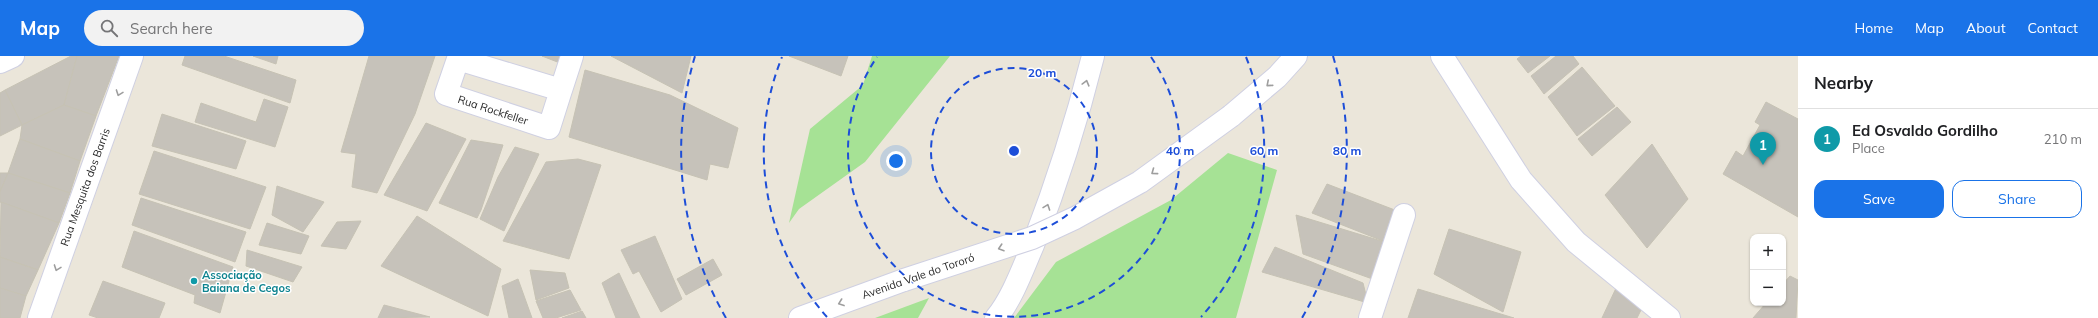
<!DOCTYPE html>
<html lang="en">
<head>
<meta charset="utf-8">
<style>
	body { margin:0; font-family:Mulish,sans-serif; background:#f2f2f2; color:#202124 }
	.controls { position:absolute; right:12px; bottom:12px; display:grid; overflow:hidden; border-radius:8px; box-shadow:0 1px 3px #0004 }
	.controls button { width:36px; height:36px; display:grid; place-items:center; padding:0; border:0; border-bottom:1px solid #e0e0e0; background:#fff; color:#202124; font:20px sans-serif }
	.you { position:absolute; left:896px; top:105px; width:14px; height:14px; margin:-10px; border:3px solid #fff; border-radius:50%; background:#1a73e8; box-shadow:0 0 0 6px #1a73e833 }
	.badge { display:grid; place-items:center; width:26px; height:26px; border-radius:50%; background:#1a73e8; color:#fff; font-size:13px; font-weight:700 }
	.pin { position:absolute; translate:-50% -33px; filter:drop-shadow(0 1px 2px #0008) }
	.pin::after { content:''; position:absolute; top:21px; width:14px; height:12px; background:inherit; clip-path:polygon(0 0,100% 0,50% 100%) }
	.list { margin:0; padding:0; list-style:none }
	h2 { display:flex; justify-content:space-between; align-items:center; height:52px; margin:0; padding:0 16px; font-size:17px }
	h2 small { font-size:13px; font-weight:400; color:#757577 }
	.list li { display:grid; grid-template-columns:26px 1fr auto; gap:12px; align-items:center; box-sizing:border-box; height:60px; padding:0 16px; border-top:1px solid #e0e0e0 }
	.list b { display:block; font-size:15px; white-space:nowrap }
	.list p { margin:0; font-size:13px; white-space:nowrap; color:#757577 }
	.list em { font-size:13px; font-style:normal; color:#757577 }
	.actions { display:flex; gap:8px; padding:12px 16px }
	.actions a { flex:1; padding:9px 0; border:1px solid #1a73e8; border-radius:12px; text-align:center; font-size:14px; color:#1a73e8 }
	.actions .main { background:#1a73e8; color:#fff }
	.icon { flex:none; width:22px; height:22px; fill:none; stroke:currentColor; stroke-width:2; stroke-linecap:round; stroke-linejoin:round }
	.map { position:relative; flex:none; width:1798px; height:262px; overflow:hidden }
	header { display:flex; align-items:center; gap:24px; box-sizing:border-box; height:56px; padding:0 20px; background:#1a73e8; color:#fff }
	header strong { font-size:19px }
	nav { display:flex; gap:22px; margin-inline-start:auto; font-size:14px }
	.search { width:280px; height:36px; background:#f2f2f2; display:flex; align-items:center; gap:10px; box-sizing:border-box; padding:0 14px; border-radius:22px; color:#757577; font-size:15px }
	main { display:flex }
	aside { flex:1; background:#fff }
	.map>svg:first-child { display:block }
	.green { fill:#a6e295 }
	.building { fill:#c6c2ba; stroke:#c6c2b4 }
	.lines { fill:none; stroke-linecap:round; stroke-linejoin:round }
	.minor-casing { stroke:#cfd0e2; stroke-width:24 }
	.tertiary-casing { stroke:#cfd0e2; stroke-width:24 }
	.minor { stroke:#fff; stroke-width:22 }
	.tertiary { stroke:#fff; stroke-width:22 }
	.tertiary-bridge-casing { stroke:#cfd0e2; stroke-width:24; stroke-linecap:butt }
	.tertiary-bridge { stroke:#fff; stroke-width:22 }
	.oneway { stroke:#9e9e9e }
	.ring { fill:none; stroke:#1d4ed8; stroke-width:2; stroke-dasharray:7 5 }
	.culture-dot { fill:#0f9aa8; stroke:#fff; stroke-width:1.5 }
	.labels { text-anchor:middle; stroke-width:3; stroke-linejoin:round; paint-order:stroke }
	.street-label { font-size:11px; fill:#282828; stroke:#fff }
	.culture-label { font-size:11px; font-weight:bold; fill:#0d838f; stroke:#fff; text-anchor:start }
	.centre { fill:#1d4ed8; stroke:#fff; stroke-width:2 }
	.ring-label { font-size:12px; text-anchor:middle; font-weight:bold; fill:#1d4ed8; stroke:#fff; stroke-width:3; stroke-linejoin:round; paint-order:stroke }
</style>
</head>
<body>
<header>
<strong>Map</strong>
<div class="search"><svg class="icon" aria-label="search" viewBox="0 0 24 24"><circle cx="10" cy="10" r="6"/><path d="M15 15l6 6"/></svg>Search here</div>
<nav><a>Home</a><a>Map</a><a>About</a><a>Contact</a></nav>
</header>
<main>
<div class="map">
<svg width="1798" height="262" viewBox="0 0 1798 262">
	<rect width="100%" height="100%" fill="#ebe6da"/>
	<g class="green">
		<polygon points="872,0 950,0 865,106 799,153 789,167 810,73 863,29"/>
		<polygon points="1228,97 1277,114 1236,262 1014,262 1056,206 1171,144"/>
		<polygon points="929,242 918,262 875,262"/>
	</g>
	<g class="building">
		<polygon points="71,0 77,0 64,49 22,69 5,34"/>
		<polygon points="77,0 119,0 96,60 64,49"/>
		<polygon points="185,0 224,0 296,24 290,47 182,9"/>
		<polygon points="253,0 278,0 276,8"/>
		<polygon points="369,0 435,0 415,58 377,137 352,131 356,98 341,96"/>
		<polygon points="542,0 562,0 560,7"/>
		<polygon points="611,0 691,0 682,37"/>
		<polygon points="789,0 848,0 841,20"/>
		<polygon points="1521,0 1550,0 1528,17 1517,3"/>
		<polygon points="1556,0 1573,0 1579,8 1544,38 1531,20"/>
		<polygon points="1582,11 1615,50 1577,80 1548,41"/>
		<polygon points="585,14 670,39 738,72 728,112 710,108 707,124 569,81"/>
		<polygon points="5,34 22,69 0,80 0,37"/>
		<polygon points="264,43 288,51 275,91 195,66 201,47 256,66"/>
		<polygon points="1766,46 1798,63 1798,161 1723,118 1736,95 1743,100 1760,69 1755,66"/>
		<polygon points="64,49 96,60 80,105 20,83 22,69"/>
		<polygon points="1617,51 1631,66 1592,100 1578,83"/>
		<polygon points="162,58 246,85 236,113 152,90"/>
		<polygon points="426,67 466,83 427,155 384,139"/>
		<polygon points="20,83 80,105 70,137 8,117"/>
		<polygon points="471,84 503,89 481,154 477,162 439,147"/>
		<polygon points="1652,88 1688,143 1647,192 1605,139"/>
		<polygon points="515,91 539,98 504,175 480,163 498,121"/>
		<polygon points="154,95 266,131 250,173 139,138"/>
		<polygon points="578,103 601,109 569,203 503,185 546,106"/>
		<polygon points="0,117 8,117 0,136"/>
		<polygon points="8,117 70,137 59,167 0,146 0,136"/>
		<polygon points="1327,128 1400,156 1388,187 1312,157"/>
		<polygon points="277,130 324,146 303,176 272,159"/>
		<polygon points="141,142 246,176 235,206 132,169"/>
		<polygon points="1,146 59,167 38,214 0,201"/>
		<polygon points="1296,159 1388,187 1378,225 1303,198"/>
		<polygon points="417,160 501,213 488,260 381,210"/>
		<polygon points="361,165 346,193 321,190 337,166"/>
		<polygon points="267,167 309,180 301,198 259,189"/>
		<polygon points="1449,173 1521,196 1503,256 1434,218"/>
		<polygon points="134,175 233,211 220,257 194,247 195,239 122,211"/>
		<polygon points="655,180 682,243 661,256 639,215 633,218 621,194"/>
		<polygon points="1275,191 1363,227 1368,247 1262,216"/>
		<polygon points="247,194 302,211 293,226 246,210"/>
		<polygon points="0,201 38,214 26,240 0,232"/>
		<polygon points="713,203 722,219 686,239 677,223"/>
		<polygon points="530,214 565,217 569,232 536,244"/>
		<polygon points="619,217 640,262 616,262 602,227"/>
		<polygon points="1790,220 1798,224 1796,262 1753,262 1766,247 1783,247 1783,228"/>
		<polygon points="518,223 532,262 509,262 502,230"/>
		<polygon points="103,225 165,247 159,262 98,262 89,259"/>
		<polygon points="1617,230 1642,252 1637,262 1602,262"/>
		<polygon points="0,232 26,240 20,262 0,262"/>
		<polygon points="1418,233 1514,262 1408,262"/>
		<polygon points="570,234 581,254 556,262 543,262 536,245"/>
		<polygon points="384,249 430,261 378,262"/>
		<polygon points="582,255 586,262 562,262"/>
	</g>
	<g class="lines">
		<defs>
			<g id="minor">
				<polyline points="1442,0 1521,124 1576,186 1669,262"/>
				<polyline points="0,6 13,0"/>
				<polyline points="561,34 549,72 446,38 458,3 561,34 572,0"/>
				<polyline points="39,262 132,0"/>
				<polyline points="1370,262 1404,159"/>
			</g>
			<g id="tertiary">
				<polyline points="1231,60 1277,21 1296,0"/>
				<polyline points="800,262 904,224"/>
				<path d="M996,262C1012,243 1023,212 1033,189C1057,127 1077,64 1093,0"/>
			</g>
		</defs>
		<use href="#minor" class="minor-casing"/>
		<use href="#tertiary" class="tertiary-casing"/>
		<use href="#minor" class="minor"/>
		<use href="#tertiary" class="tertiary"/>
		<defs>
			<polyline id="tertiary-bridge" points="904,224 1032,182 1075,162 1140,126 1231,60"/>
		</defs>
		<use href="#tertiary-bridge" class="tertiary-bridge-casing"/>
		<use href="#tertiary-bridge" class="tertiary-bridge"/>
	</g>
	<defs><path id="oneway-chevron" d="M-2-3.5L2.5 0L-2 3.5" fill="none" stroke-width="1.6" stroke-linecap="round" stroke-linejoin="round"/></defs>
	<g class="oneway">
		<use href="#oneway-chevron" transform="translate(1086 27) rotate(-75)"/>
		<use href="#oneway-chevron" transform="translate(1269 28) rotate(139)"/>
		<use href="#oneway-chevron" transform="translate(119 37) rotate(110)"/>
		<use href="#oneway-chevron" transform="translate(1154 116) rotate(144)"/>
		<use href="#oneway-chevron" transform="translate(1047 151) rotate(-70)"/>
		<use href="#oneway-chevron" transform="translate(1001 192) rotate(162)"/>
		<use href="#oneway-chevron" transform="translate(57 212) rotate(110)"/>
		<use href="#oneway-chevron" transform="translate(841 247) rotate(160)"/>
	</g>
	<g class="ring">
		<circle cx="1014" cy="95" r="83"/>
		<path d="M1151 1A166 166 0 1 1 877 1"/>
		<path d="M827 261A250 250 0 0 1 782 1M1246 1A250 250 0 0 1 1201 261"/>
		<path d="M726 262A333 333 0 0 1 695 0M1333 0A333 333 0 0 1 1302 262"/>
	</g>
	<circle class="culture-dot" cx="194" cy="225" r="4"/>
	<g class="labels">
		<g class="street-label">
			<text transform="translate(493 54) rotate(18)" y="4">Rua Rockfeller</text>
			<text transform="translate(85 131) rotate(-70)" y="4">Rua Mesquita dos Barris</text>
			<text transform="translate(918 220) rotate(-19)" y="4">Avenida Vale do Tororó</text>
		</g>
		<g class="culture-label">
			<text x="202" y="223">Associação<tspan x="202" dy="13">Baiana de Cegos</tspan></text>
		</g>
	</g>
	<circle cx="1014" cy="95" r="6" class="centre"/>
	<g class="ring-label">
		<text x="1042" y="21">20 m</text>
		<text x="1180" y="99">40 m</text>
		<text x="1264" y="99">60 m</text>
		<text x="1347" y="99">80 m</text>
	</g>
</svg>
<div class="controls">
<button>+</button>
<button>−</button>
</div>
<div class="you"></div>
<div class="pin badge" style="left:1763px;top:109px;background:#0f9aa8">1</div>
</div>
<aside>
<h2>Nearby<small></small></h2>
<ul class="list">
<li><span class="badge" style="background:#0f9aa8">1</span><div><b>Ed Osvaldo Gordilho</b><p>Place</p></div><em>210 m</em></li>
</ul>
<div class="actions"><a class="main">Save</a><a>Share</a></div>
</aside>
</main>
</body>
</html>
